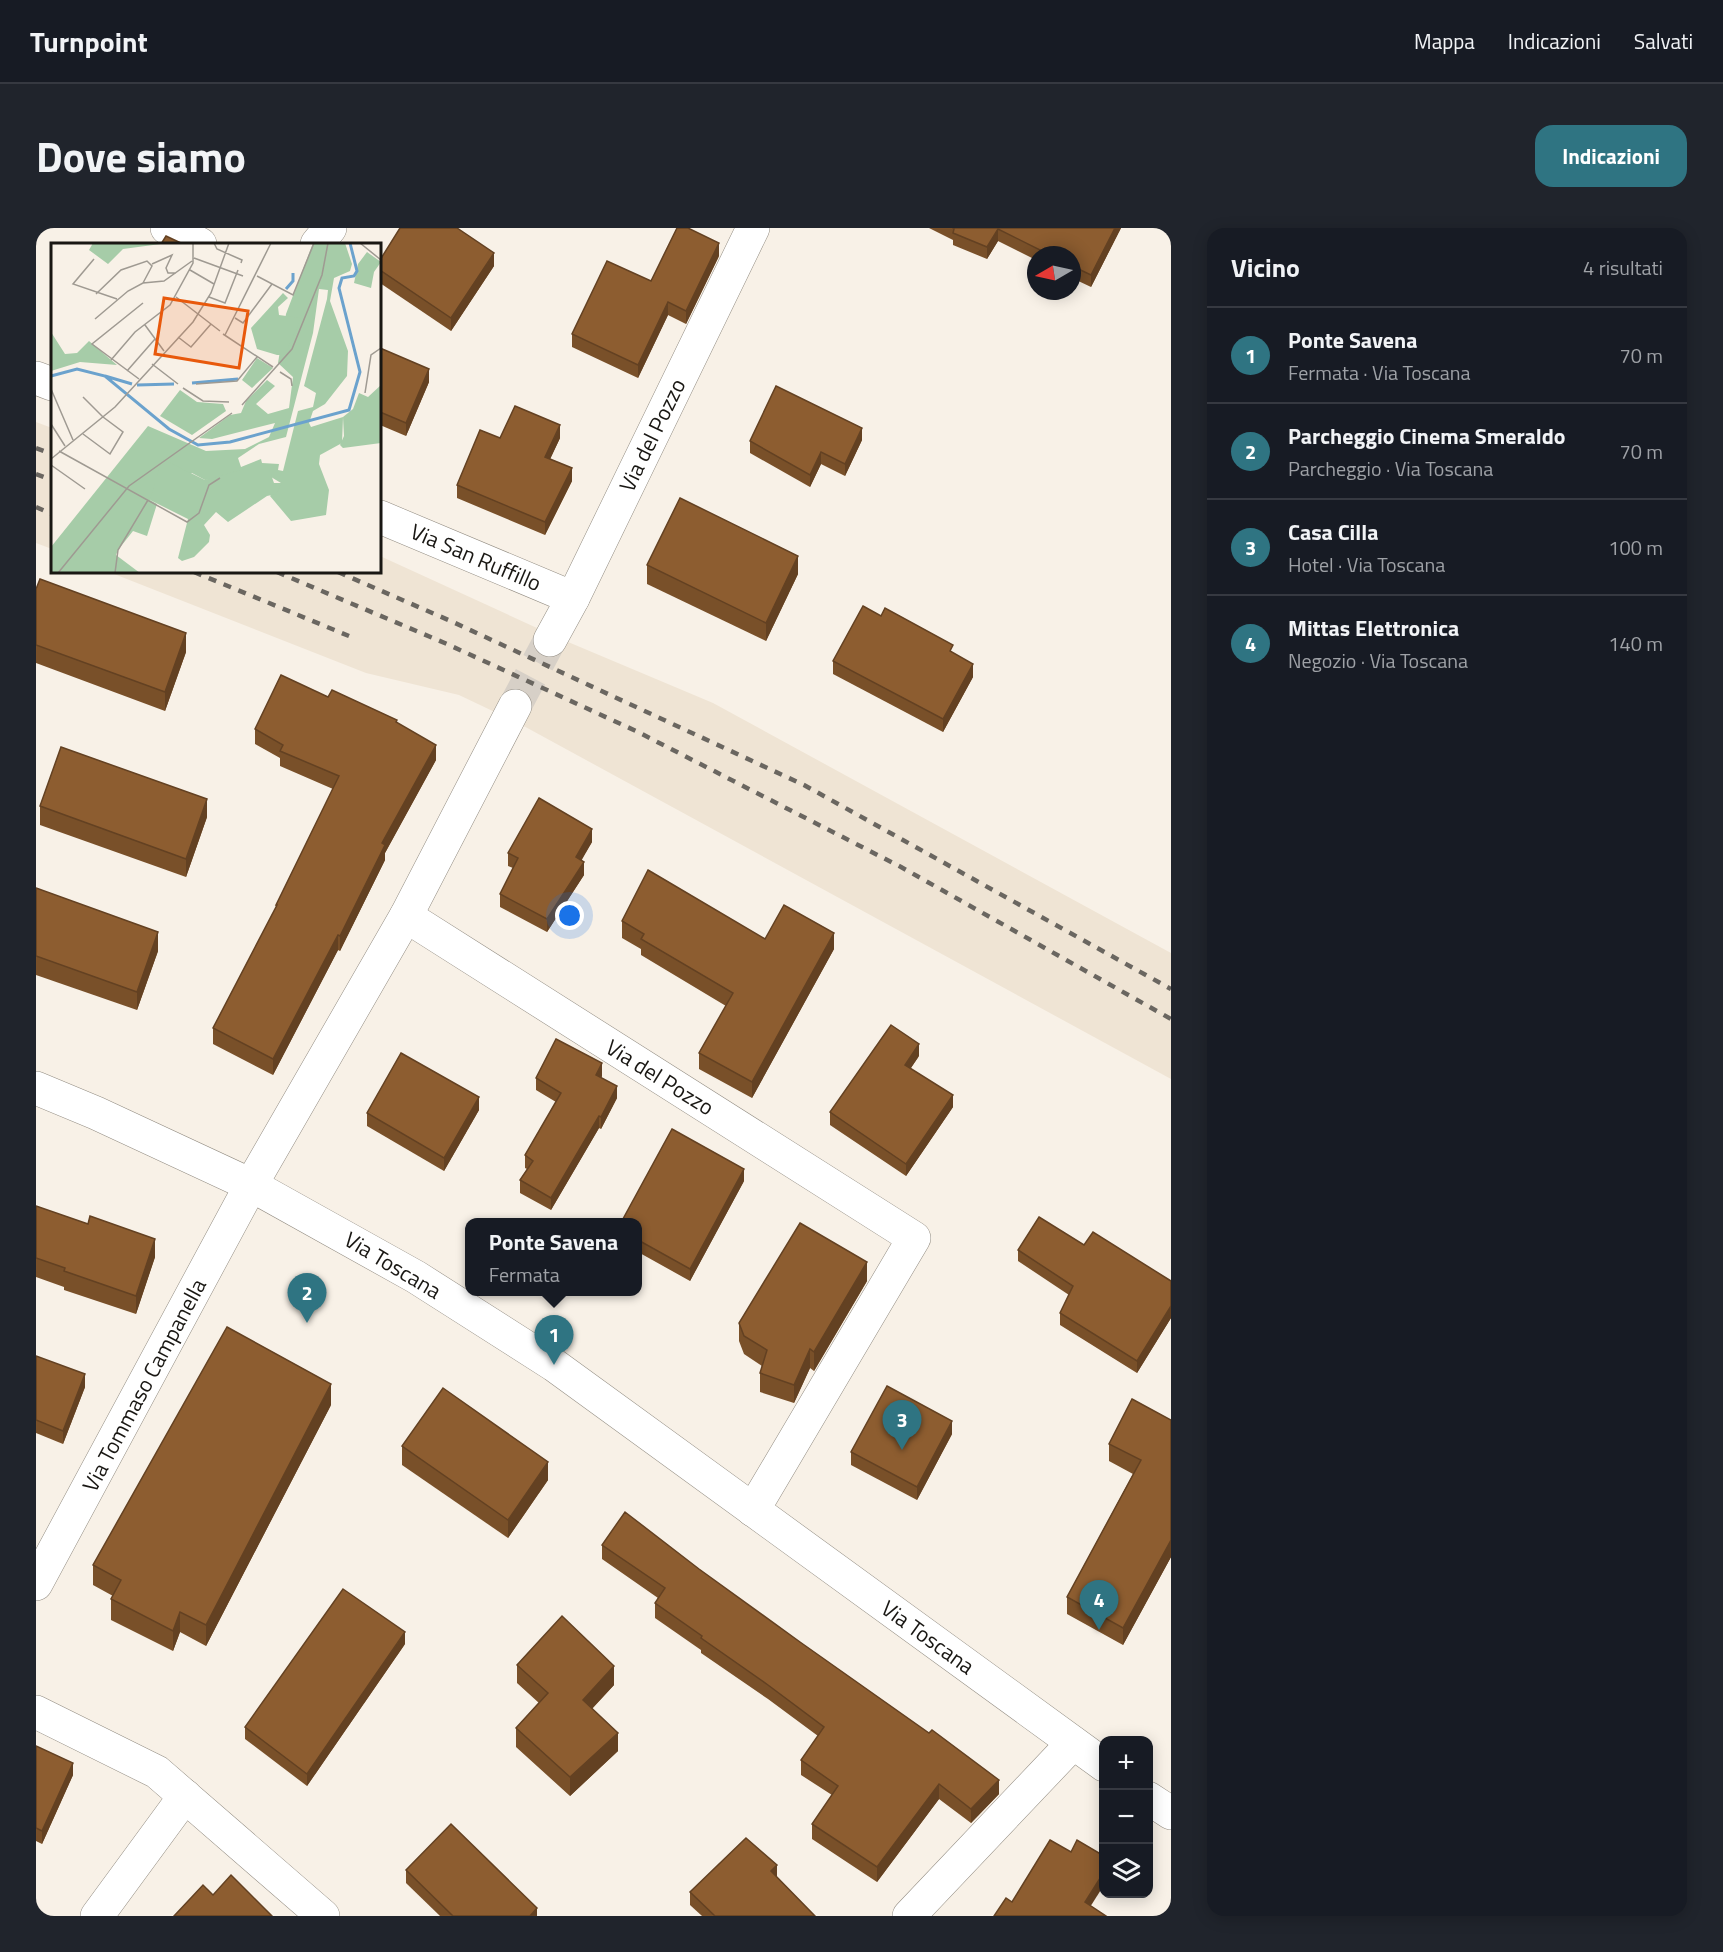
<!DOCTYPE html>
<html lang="it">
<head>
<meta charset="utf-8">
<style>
	body { margin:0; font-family:"Titillium Web",sans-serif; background:#20242c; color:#f1f3f6 }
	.controls { position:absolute; right:18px; bottom:18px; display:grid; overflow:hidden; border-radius:12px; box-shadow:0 3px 15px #0003 }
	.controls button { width:54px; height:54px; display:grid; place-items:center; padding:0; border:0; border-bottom:2px solid #363941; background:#171b24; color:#f1f3f6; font:30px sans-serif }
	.compass { position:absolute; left:991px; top:18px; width:54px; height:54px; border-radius:50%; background:#171b24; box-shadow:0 3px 15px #0003; rotate:261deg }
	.you { position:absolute; left:534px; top:688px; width:21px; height:21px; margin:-15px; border:4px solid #fff; border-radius:50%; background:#1a73e8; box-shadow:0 0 0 9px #1a73e833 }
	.badge { display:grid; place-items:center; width:39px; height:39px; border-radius:50%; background:#2f7482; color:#fff; font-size:20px; font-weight:700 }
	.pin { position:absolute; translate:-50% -50px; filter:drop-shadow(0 2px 3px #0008) }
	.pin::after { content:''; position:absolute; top:32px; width:21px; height:18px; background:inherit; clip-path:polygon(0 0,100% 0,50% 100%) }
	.popup { position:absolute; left:429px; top:990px; width:177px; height:78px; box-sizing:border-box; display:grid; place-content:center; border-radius:12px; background:#171b24; filter:drop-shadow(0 2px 4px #0005); font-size:20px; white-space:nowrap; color:#9ea1a6 }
	.popup b { font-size:22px; color:#f1f3f6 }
	.popup::after { content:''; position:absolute; left:50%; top:100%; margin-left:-12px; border:12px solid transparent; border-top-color:#171b24 }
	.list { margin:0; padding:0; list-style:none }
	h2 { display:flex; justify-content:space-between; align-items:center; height:78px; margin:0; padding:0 24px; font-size:26px }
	h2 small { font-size:20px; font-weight:400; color:#9ea1a6 }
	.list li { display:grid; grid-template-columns:39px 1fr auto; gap:18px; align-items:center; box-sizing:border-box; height:96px; padding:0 24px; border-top:2px solid #363941 }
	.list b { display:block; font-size:22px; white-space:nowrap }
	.list p { margin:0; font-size:20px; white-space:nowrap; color:#9ea1a6 }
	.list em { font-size:20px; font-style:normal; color:#9ea1a6 }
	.icon { flex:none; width:33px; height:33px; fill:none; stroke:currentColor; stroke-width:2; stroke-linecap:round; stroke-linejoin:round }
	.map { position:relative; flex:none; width:1135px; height:1688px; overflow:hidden; border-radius:18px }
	header { display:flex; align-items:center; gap:36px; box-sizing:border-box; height:84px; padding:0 30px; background:#171b24; border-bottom:2px solid #363941 }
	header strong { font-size:28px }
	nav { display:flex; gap:33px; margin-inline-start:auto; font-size:21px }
	.intro { display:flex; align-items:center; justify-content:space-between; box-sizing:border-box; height:144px; padding:0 36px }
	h1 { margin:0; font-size:42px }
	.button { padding:15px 27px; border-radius:18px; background:#2f7482; color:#fff; font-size:21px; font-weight:700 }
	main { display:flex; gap:36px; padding:0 36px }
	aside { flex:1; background:#171b24; border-radius:18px; box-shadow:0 3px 15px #0003 }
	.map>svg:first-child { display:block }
	.built { fill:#efe4d4 }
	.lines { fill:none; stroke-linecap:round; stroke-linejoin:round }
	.minor-tunnel { stroke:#d7d0c7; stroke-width:33; stroke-dasharray:33 16; stroke-linecap:butt }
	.minor-casing { stroke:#938d83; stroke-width:34 }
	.primary-casing { stroke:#938d83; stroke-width:34 }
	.minor { stroke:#fff; stroke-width:33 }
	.primary { stroke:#fff; stroke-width:33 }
	.rail { stroke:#6a6660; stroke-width:4.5; stroke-dasharray:8 8; stroke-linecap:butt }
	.wall { fill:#795029 }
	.shaded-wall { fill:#634122 }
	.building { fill:#8d5d30; stroke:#634122; stroke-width:1.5 }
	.labels { text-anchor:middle; stroke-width:4.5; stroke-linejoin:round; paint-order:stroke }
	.street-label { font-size:22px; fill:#191713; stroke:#fff }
	.inset-river { fill:none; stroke:#6ba2cd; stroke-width:3 }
	.inset-road { fill:none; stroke:#9f9a92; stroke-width:1.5 }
	.view { fill:#e8590c; fill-opacity:0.15; stroke:#e8590c; stroke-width:3 }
	.inset-edge { fill:none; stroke:#191713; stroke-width:3 }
</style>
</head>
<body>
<header>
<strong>Turnpoint</strong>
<nav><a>Mappa</a><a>Indicazioni</a><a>Salvati</a></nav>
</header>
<div class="intro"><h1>Dove siamo</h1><a class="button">Indicazioni</a></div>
<main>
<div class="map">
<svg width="1135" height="1688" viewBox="0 0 1135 1688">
	<rect width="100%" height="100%" fill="#f8f1e7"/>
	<g class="built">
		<polygon points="0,194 16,200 16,321 0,315"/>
		<polygon points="344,328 525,411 677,475 1135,725 1135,851 484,496 423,467 330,445 73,344 344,344"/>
	</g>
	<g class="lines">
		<polyline class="minor-tunnel" points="479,478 514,412"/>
		<defs>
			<g id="minor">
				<polyline points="131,0 164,16"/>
				<polyline points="281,16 294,0"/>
				<polyline points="0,150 16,156"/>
				<polyline points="344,289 537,370"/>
				<polyline points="514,412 537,370 717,0"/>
				<polyline points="370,688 878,1010 717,1282"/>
				<polyline points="0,1356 215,957 370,688 479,478"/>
				<polyline points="0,1484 121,1544 287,1688"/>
				<polyline points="61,1688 149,1568"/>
				<polyline points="873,1688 1037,1515"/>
			</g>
			<g id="primary">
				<polyline points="0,860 60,885 215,957 380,1049 518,1137 1068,1537"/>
				<polyline points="1112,1570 1135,1585"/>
			</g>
		</defs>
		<use href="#minor" class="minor-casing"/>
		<use href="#primary" class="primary-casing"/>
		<use href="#minor" class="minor"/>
		<use href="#primary" class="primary"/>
		<g class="rail">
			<polyline points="0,220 16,226"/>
			<polyline points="0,246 16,252"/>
			<polyline points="0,279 16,286"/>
			<polyline points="158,344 313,408"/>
			<polyline points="241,344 411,416 600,503 865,639 1135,791"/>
			<polyline points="302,344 417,394 768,557 1135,761"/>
		</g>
	</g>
	<g class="wall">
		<polygon points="893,0 1085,0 1055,59 1036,50 1036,27 1000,27 1000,32 962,13 951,31 917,17 917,12"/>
		<polygon points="683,28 650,96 632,87 602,150 536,119 536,106 615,53"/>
		<polygon points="344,32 458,38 415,103 344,55"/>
		<polygon points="344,120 393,154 370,208 344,197"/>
		<polygon points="464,210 524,210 514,231 536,253 509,307 421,270 421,257"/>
		<polygon points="826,212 809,248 785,236 774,259 714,225 714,213"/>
		<polygon points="611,337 762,346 730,413 611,356"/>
		<polygon points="0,361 150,424 129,483 0,435"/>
		<polygon points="917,425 937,449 907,504 797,446 797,433"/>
		<polygon points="292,469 361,495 400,532 349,625 349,632 304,723 302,722 237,847 177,816 177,800 240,680 240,677 297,561 244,538 244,530 219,516 219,501"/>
		<polygon points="4,578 171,589 150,649 4,597"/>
		<polygon points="556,614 545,632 548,647 511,704 464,679 464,666 477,640 472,638 472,625"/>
		<polygon points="0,660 122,723 101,782 0,747"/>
		<polygon points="586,693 729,711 798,721 716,870 663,841 663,825 690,778 605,727 605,721 586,710"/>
		<polygon points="883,828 874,841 917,879 870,948 794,897 794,884"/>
		<polygon points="566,848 565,850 581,870 565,901 563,900 515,982 484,965 484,952 491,941 489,940 489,927 520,874 500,862 500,850"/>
		<polygon points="443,882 408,943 331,898 331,885"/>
		<polygon points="708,953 654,1053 602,1024 602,994 587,994 587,991"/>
		<polygon points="0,978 119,1029 100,1086 28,1062 28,1059 0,1049"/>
		<polygon points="1048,1017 1135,1053 1135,1090 1101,1145 1024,1097 1024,1085 1033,1067 982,1033 982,1022"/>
		<polygon points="831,1053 778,1143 774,1140 758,1175 724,1164 724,1145 726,1138 708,1126 703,1113 703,1095"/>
		<polygon points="0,1128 49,1159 27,1216 0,1205"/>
		<polygon points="295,1177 170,1418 144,1404 137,1423 75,1392 75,1371 77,1368 57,1357 57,1337"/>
		<polygon points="1135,1192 1135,1329 1087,1417 1031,1386 1031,1369 1097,1246 1073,1233 1073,1216"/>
		<polygon points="916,1206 881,1272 815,1237 815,1224"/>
		<polygon points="366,1218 512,1252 472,1310 366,1237"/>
		<polygon points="566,1317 663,1341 963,1566 935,1595 903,1571 841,1654 776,1611 776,1596 796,1567 765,1547 765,1532 782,1508 732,1471 665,1425 665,1422 619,1390 619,1375 622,1370 566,1331"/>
		<polygon points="369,1416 271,1558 209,1511 209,1499"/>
		<polygon points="481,1437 578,1457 556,1481 582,1523 534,1568 480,1519 480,1500 503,1475 481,1455"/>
		<polygon points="0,1518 37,1547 6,1616 0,1613"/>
		<polygon points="370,1642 501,1688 404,1688 370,1655"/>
		<polygon points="741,1649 779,1688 666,1688 654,1677 654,1664"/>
	</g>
	<g class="shaded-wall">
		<polygon points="1079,0 1085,0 1055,59 1055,47"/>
		<polygon points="962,1 962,13 951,31 951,19"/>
		<polygon points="683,15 683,28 650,96 650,83"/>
		<polygon points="458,25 458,38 415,103 415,90"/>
		<polygon points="632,74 632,87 602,150 602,137"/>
		<polygon points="393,141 393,154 370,208 370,195"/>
		<polygon points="524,197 524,210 509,242 509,229"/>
		<polygon points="826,200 826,212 809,248 809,236"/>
		<polygon points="785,224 785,236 774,259 774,247"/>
		<polygon points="536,240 536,253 509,307 509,294"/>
		<polygon points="762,328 762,346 730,413 730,395"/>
		<polygon points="150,405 150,424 129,483 129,464"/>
		<polygon points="937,436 937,449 907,504 907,491"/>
		<polygon points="400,517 400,532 349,625 349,632 304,723 304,708 346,615"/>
		<polygon points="171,571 171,589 150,649 150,631"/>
		<polygon points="556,601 556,614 540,642 540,629"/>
		<polygon points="548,634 548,647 511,704 511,691"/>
		<polygon points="122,704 122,723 101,782 101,764"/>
		<polygon points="798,705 798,721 716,870 716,854"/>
		<polygon points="302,707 302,722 237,847 237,831"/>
		<polygon points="883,816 883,828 869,849 869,837"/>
		<polygon points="566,835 566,848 560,860 560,847"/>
		<polygon points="581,858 581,870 565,901 565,889"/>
		<polygon points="917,867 917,879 870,948 870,936"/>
		<polygon points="443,869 443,882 408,943 408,930"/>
		<polygon points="563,888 563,900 515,982 515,970"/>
		<polygon points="708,941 708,953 654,1053 654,1041"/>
		<polygon points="119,1011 119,1029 100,1086 100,1068"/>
		<polygon points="831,1034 831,1053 778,1143 778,1124"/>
		<polygon points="1135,1078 1135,1090 1101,1145 1101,1133"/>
		<polygon points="774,1121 774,1140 758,1175 758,1157"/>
		<polygon points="49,1146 49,1159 27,1216 27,1203"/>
		<polygon points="295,1156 295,1177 170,1418 170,1397"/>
		<polygon points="916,1193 916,1206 881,1272 881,1259"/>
		<polygon points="512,1234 512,1252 472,1310 472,1292"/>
		<polygon points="1135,1312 1135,1329 1087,1417 1087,1400"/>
		<polygon points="144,1384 144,1404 137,1423 137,1403"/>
		<polygon points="369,1404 369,1416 271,1558 271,1546"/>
		<polygon points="578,1438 578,1457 547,1490 547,1472"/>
		<polygon points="582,1505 582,1523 534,1568 534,1549"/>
		<polygon points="37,1535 37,1547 6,1616 6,1603"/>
		<polygon points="963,1552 963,1566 935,1595 935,1581"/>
		<polygon points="903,1556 903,1571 841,1654 841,1639"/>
		<polygon points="741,1637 741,1650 735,1643"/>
		<polygon points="1068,1644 1068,1657 1049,1687 1049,1674"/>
		<polygon points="501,1680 501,1688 494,1688"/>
	</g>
	<g class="building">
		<polygon points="364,0 421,0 458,25 415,90 344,42 344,32"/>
		<polygon points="641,0 652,0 683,15 650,83 632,74 602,137 536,106 571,33 615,53"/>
		<polygon points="917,0 1079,0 1055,47 1036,38 1036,27 1014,27 962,1 951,19 917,5 918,1"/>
		<polygon points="130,8 147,16 125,16"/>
		<polygon points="344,120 393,141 370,195 344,184"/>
		<polygon points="740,158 826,200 809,236 785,224 774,247 714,213"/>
		<polygon points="479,178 524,197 509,229 536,240 509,294 421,257 444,202 464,210"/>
		<polygon points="644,270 762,328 730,395 611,337"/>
		<polygon points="4,351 150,405 129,464 0,417 0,361"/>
		<polygon points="827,378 845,388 849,380 917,417 914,423 937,436 907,491 797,433"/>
		<polygon points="245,447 292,469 296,462 361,492 360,494 400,517 346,615 349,617 304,708 302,707 237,831 177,800 241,677 240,677 303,548 244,523 247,517 219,501"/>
		<polygon points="25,519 171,571 150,631 4,578"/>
		<polygon points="503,570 556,601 540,629 548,634 511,691 464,666 482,630 472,625"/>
		<polygon points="612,642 729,711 748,677 798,705 716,854 663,825 697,765 605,711 608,706 586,693"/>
		<polygon points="0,660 122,704 101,764 0,728"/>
		<polygon points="855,797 883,816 869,837 917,867 870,936 794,884"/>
		<polygon points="520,811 566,835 560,847 581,858 565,889 563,888 515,970 484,952 497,933 489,927 525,865 500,850"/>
		<polygon points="365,825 443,869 408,930 331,885"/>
		<polygon points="636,901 708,941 654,1041 602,1012 602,1004 604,1001 602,1000 602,994 593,994 587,991"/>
		<polygon points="0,978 52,996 54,988 119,1011 100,1068 28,1043 29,1040 0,1030"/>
		<polygon points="1003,989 1048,1017 1057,1004 1135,1053 1135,1078 1101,1133 1024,1085 1037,1058 982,1022"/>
		<polygon points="764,995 831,1034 778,1124 774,1121 758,1157 724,1145 731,1122 708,1108 703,1095"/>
		<polygon points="191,1099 295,1156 170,1397 144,1384 137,1403 75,1371 85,1352 57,1337"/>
		<polygon points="0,1128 49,1146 27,1203 0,1192"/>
		<polygon points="851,1158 916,1193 881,1259 815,1224"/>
		<polygon points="407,1160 512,1234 472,1292 366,1218"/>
		<polygon points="1096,1171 1135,1192 1135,1312 1087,1400 1031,1369 1105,1232 1073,1216"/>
		<polygon points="589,1284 663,1341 764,1414 893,1505 896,1502 963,1552 935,1581 903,1556 841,1639 776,1596 802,1558 765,1532 788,1499 732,1457 665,1410 666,1408 619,1375 629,1360 566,1317"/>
		<polygon points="307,1361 369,1404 271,1546 209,1499"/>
		<polygon points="526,1388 578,1438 547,1472 582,1505 534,1549 480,1500 512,1465 481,1437"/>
		<polygon points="0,1518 37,1535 6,1603 0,1600"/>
		<polygon points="415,1596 501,1680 494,1688 417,1688 370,1642"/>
		<polygon points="710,1610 741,1637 735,1643 779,1688 679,1688 654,1664"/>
		<polygon points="1014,1612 1035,1624 1041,1612 1068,1628 1068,1644 1049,1674 1070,1688 958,1688 970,1670 976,1674"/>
		<polygon points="195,1647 236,1688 138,1688 167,1657 177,1667"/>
	</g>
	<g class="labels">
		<g class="street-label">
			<text transform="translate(616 207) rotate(-64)" y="8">Via del Pozzo</text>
			<text transform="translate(440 329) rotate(23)" y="8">Via San Ruffillo</text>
			<text transform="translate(624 849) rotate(32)" y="8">Via del Pozzo</text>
			<text transform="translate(357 1037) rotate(31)" y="8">Via Toscana</text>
			<text transform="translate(108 1157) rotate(-62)" y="8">Via Tommaso Campanella</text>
			<text transform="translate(892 1409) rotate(36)" y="8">Via Toscana</text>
		</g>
	</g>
	<g transform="translate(15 15)">
		<rect width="330" height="330" fill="#f8f1e7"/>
		<path d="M262,0H294L301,21L299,28L283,35L279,58L297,108L296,133L274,161L262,168L258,180L260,184L292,174L291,200L269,212L268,221L278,247L275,272L240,278L219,253L230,240L220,234L154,237L141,230L99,257L106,261L96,293L82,288L67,307L65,312L89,330H0V304L97,183L155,208L194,206L218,194L224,180L161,196L148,195L179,172L190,170L195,158L216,137L224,143L205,161L217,171L238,165L242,134L227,120L235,71ZM268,46L277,47L276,56L253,143L265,150L262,164L247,168L232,228L227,227L228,221L211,220L210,216L190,224L187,215L208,201L235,194L262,90ZM0,89L14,111L26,110L38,98L66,122L29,119L0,128ZM206,115L222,125L201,145L191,137ZM129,147L146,159L172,161L175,168L141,192L109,173Z" fill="#a6cca8" fill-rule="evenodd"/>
		<path d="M330,142V200L292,205L289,202L293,193L292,174L302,166L308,150L317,154Z" fill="#a6cca8"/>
		<path d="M42,0H117L72,6L57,21L38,7ZM316,9L330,19L323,29L320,45L303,40L307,21ZM232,50L237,55L227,64L228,72L250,75L234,112H226L206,106L200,85ZM111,216L154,237L193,226H218L223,240H231L225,251L216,253L177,279L165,269L153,282L159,292L158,299L143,314L131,318L127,315L137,276L99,257Z" fill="#a6cca8"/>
		<path class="inset-river" d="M235,46L242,38V30M0,133L26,126L54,133L118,186L147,202L179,199L298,167L309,129L288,45L291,35L303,33L306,28L299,0M54,133L81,141M141,140L187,136M86,142L123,141"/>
		<path class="inset-road" d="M163,0L166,6L191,17L190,20M309,0L330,17M143,15L192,33M43,16L22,41L66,56M101,21L121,12L115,25L117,30H125M139,27L163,41M206,33L242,52L263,0M45,51L70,27L96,18L101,23L92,40M125,54L169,88M158,54L174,60L187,27M184,75L192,80L221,41M44,76L77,48L92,40L113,38L141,18M94,82L113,108M172,91L222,124M174,92L220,0M127,94L140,104L160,81M60,117L84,89L119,62L142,20V0M101,121L127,141M76,128L104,96M229,129L240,136L241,143M88,136L41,101L92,60M145,141L186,138L206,114M132,145L152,158L178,159M0,146L22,197M314,150L320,112L330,105M32,154L52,174M191,162L241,106L271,32L277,0M0,181L14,203M32,191L59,211L72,189L52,174M8,208L136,279L148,270L158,242L169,235M0,216L64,164L142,79L160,50L178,0M0,222L34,246M7,330L78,243L181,170M64,330L67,307L97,257"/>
		<path class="view" d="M113,55L197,68L188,125L104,111Z"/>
		<rect width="330" height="330" class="inset-edge"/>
	</g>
</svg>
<div class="controls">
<button>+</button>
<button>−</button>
<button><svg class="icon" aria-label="layers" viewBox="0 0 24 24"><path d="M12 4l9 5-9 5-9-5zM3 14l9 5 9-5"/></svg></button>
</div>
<svg class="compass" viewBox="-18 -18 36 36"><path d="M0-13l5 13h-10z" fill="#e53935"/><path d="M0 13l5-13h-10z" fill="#9ea1a6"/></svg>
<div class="you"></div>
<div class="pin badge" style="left:518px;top:1137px">1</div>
<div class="popup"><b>Ponte Savena</b>Fermata</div>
<div class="pin badge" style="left:271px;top:1095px">2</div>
<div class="pin badge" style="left:866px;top:1222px">3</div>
<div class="pin badge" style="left:1063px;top:1402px">4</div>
</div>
<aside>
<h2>Vicino<small>4 risultati</small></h2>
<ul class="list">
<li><span class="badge">1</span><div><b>Ponte Savena</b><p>Fermata · Via Toscana</p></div><em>70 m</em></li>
<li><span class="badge">2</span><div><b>Parcheggio Cinema Smeraldo</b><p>Parcheggio · Via Toscana</p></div><em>70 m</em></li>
<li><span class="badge">3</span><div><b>Casa Cilla</b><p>Hotel · Via Toscana</p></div><em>100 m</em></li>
<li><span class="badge">4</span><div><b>Mittas Elettronica</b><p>Negozio · Via Toscana</p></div><em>140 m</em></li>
</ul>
</aside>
</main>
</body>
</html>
